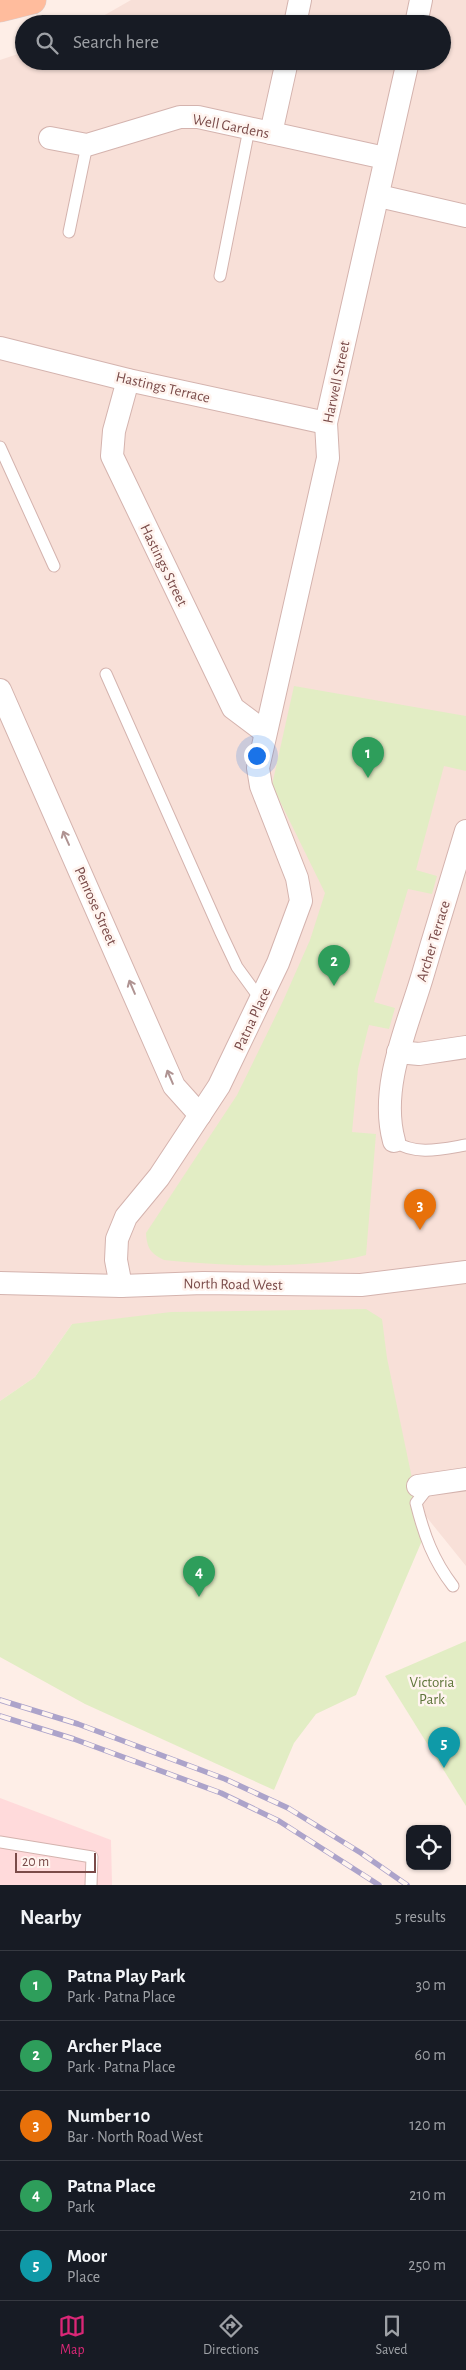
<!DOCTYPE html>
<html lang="en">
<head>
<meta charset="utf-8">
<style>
	body { margin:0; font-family:"Alegreya Sans",sans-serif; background:#20242c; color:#f1f3f6 }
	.controls { position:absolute; right:15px; bottom:15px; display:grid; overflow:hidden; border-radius:10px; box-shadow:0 1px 4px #0004 }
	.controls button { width:45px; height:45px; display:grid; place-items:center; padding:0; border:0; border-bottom:1px solid #363941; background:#171b24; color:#f1f3f6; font:25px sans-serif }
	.scale { position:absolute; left:15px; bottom:12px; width:81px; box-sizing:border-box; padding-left:5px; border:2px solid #7a4b49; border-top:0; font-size:14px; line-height:18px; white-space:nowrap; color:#7a4b49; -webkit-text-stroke:4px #fff4ef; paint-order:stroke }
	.you { position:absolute; left:256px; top:755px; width:18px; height:18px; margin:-12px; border:4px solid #fff; border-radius:50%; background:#1a73e8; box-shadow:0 0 0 8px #1a73e833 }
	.badge { display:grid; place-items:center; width:32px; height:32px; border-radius:50%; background:#db2777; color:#fff; font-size:16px; font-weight:700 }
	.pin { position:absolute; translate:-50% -41px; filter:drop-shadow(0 1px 2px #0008) }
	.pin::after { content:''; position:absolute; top:26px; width:18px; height:15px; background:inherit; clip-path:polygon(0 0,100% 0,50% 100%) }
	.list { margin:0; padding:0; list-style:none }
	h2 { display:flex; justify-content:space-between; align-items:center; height:65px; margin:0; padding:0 20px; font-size:21px }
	h2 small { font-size:16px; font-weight:400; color:#9ea1a6 }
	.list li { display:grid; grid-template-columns:32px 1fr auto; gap:15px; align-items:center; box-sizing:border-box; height:70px; padding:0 20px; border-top:1px solid #363941 }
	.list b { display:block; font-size:19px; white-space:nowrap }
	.list p { margin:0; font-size:16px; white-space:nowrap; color:#9ea1a6 }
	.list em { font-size:16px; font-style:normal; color:#9ea1a6 }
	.icon { flex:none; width:28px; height:28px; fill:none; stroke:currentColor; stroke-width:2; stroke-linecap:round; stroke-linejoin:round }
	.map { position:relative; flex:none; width:466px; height:1885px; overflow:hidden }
	.search { position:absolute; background:#171b24; box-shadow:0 1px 4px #0004; left:15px; right:15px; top:15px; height:55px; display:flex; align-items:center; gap:12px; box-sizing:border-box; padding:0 18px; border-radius:28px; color:#9ea1a6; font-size:19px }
	.sheet { height:415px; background:#171b24 }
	nav { display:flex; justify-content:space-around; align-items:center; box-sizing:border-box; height:70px; border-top:1px solid #363941; background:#171b24; font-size:14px; color:#9ea1a6 }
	nav a { display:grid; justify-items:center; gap:2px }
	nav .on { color:#db2777 }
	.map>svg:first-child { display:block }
	.residential { fill:#f8e0d8 }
	.commercial { fill:#ffdadb }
	.green { fill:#e2edc4 }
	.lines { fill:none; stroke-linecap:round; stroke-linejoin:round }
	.lane-casing { stroke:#d4b3ae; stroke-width:13 }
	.street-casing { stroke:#d4b3ae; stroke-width:24 }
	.primary-casing { stroke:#dacdcc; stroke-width:29 }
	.lane { stroke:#fff; stroke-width:11 }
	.street { stroke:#fff; stroke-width:22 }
	.primary { stroke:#ffbc9d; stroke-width:28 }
	.rail-casing { stroke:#aca3ca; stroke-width:5.5 }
	.rail { stroke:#fff4ef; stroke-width:4; stroke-dasharray:11; stroke-linecap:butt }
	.oneway { stroke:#af9392 }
	.labels { text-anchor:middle; stroke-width:5; stroke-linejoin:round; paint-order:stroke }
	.street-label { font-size:15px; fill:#7a4b49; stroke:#fff4ef }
	.park-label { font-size:15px; fill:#5e753a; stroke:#fff4ef }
</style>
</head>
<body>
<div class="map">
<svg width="466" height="1885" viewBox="0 0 466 1885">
	<rect width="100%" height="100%" fill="#feeee7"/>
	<polygon class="residential" points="131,0 466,0 466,1566 416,1504 72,1324 35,1377 0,1401 0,60 24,52 24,61 442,61 442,24 89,24"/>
	<polygon class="commercial" points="0,1798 111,1840 112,1885 0,1885"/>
	<g class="green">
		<path d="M294,686L466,716V771L444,766L416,870L437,876L432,894L408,889L374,1002L395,1008L389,1029L369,1025L358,1069L352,1132L376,1134L366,1255C310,1270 222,1266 164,1260C150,1253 147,1248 146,1233L237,1095L283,1001L310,940L325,893L272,785Z"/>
		<polygon points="366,1309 382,1319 387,1358 424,1536 356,1695 316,1714 294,1743 274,1790 85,1704 0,1657 0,1401 35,1377 72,1324 171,1312"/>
		<polygon points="466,1641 466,1806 385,1676"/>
	</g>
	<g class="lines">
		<defs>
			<g id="lane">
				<polyline points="69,232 87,145"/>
				<polyline points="220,276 249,129"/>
				<polyline points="0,447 54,566"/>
				<polyline points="106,674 221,933 237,967 261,1000"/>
				<path d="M394,1141C415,1156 442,1149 466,1145"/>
				<path d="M430,1485L416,1503C424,1535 433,1560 453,1586"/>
				<polyline points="0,1842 92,1857 91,1885"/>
			</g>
			<g id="street">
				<polyline points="295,24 300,0"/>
				<polyline points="416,24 421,0"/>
				<polyline points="271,133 287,61"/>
				<polyline points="50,138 87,145 180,117 198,117 385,158"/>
				<polyline points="379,196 466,216"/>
				<polyline points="0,348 128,380 326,423"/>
				<polyline points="128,380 114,431 112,456 233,708 265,732"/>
				<polyline points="0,690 174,1086 200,1115"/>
				<polyline points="398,1052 419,1054 466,1047"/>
				<path d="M394,1141C379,1086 408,1026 423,974C437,926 452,878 466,831"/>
				<polyline points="0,1283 121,1286 203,1283 361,1285 466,1272"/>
				<polyline points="121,1286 116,1260 117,1239 126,1217 159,1177 219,1086 278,963 301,901 297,878 261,786 258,768 328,458 326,423 408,61"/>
				<polyline points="418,1486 466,1479"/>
			</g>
			<polyline id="primary" points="0,8 32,0"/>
		</defs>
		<use href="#lane" class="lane-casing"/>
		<use href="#street" class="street-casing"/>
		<use href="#primary" class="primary-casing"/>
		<use href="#lane" class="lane"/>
		<use href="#street" class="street"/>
		<use href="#primary" class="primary"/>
		<defs>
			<g id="rail">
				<polyline points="0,1700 78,1724 225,1779 288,1808 361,1853 407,1885"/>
				<polyline points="0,1716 74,1739 221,1793 279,1821 379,1885"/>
			</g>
		</defs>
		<use href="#rail" class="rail-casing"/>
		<use href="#rail" class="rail"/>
	</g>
	<defs><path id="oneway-shaft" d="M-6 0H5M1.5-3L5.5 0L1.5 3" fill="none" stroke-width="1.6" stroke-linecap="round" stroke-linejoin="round" transform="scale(1.25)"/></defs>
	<g class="oneway">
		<use href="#oneway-shaft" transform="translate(66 838) rotate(-114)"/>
		<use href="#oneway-shaft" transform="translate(132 987) rotate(-113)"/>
		<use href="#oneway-shaft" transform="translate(170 1077) rotate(-113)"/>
	</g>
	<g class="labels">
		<g class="street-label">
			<text transform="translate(231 126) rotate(11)" y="5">Well Gardens</text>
			<text transform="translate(336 382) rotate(-78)" y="5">Harwell Street</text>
			<text transform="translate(163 387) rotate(13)" y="5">Hastings Terrace</text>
			<text transform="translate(164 565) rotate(64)" y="5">Hastings Street</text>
			<text transform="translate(96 906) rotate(66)" y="5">Penrose Street</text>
			<text transform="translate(433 941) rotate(-73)" y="5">Archer Terrace</text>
			<text transform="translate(252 1019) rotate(-65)" y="5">Patna Place</text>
			<text transform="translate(233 1284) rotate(1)" y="5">North Road West</text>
		</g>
		<g class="park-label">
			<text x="432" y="1687">Victoria<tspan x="432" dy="17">Park</tspan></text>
		</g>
	</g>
</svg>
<div class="controls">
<button><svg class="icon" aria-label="locate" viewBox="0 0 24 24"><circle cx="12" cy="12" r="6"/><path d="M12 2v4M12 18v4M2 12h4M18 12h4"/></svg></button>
</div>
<div class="scale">20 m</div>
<div class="you"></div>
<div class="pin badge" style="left:368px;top:778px;background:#2e9e5b">1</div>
<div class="pin badge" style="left:334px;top:986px;background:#2e9e5b">2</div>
<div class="pin badge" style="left:420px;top:1230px;background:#e8710a">3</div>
<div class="pin badge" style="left:199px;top:1597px;background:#2e9e5b">4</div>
<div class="pin badge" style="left:444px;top:1768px;background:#0f9aa8">5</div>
<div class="search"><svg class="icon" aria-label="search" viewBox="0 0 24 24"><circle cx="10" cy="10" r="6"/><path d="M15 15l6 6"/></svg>Search here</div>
</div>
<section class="sheet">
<h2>Nearby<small>5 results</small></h2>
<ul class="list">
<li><span class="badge" style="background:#2e9e5b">1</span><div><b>Patna Play Park</b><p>Park · Patna Place</p></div><em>30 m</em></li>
<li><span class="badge" style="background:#2e9e5b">2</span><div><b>Archer Place</b><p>Park · Patna Place</p></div><em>60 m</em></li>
<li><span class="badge" style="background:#e8710a">3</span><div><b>Number 10</b><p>Bar · North Road West</p></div><em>120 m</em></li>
<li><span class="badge" style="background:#2e9e5b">4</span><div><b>Patna Place</b><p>Park</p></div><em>210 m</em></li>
<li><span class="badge" style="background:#0f9aa8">5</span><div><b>Moor</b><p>Place</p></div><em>250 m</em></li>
</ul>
</section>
<nav>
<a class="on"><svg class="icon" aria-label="map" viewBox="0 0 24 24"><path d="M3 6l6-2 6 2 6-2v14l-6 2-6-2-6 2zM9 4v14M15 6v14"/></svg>Map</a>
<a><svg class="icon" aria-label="directions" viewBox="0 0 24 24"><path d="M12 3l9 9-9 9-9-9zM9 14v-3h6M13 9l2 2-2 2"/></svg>Directions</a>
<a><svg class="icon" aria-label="saved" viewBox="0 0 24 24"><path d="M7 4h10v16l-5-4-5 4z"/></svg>Saved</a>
</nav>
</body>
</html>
